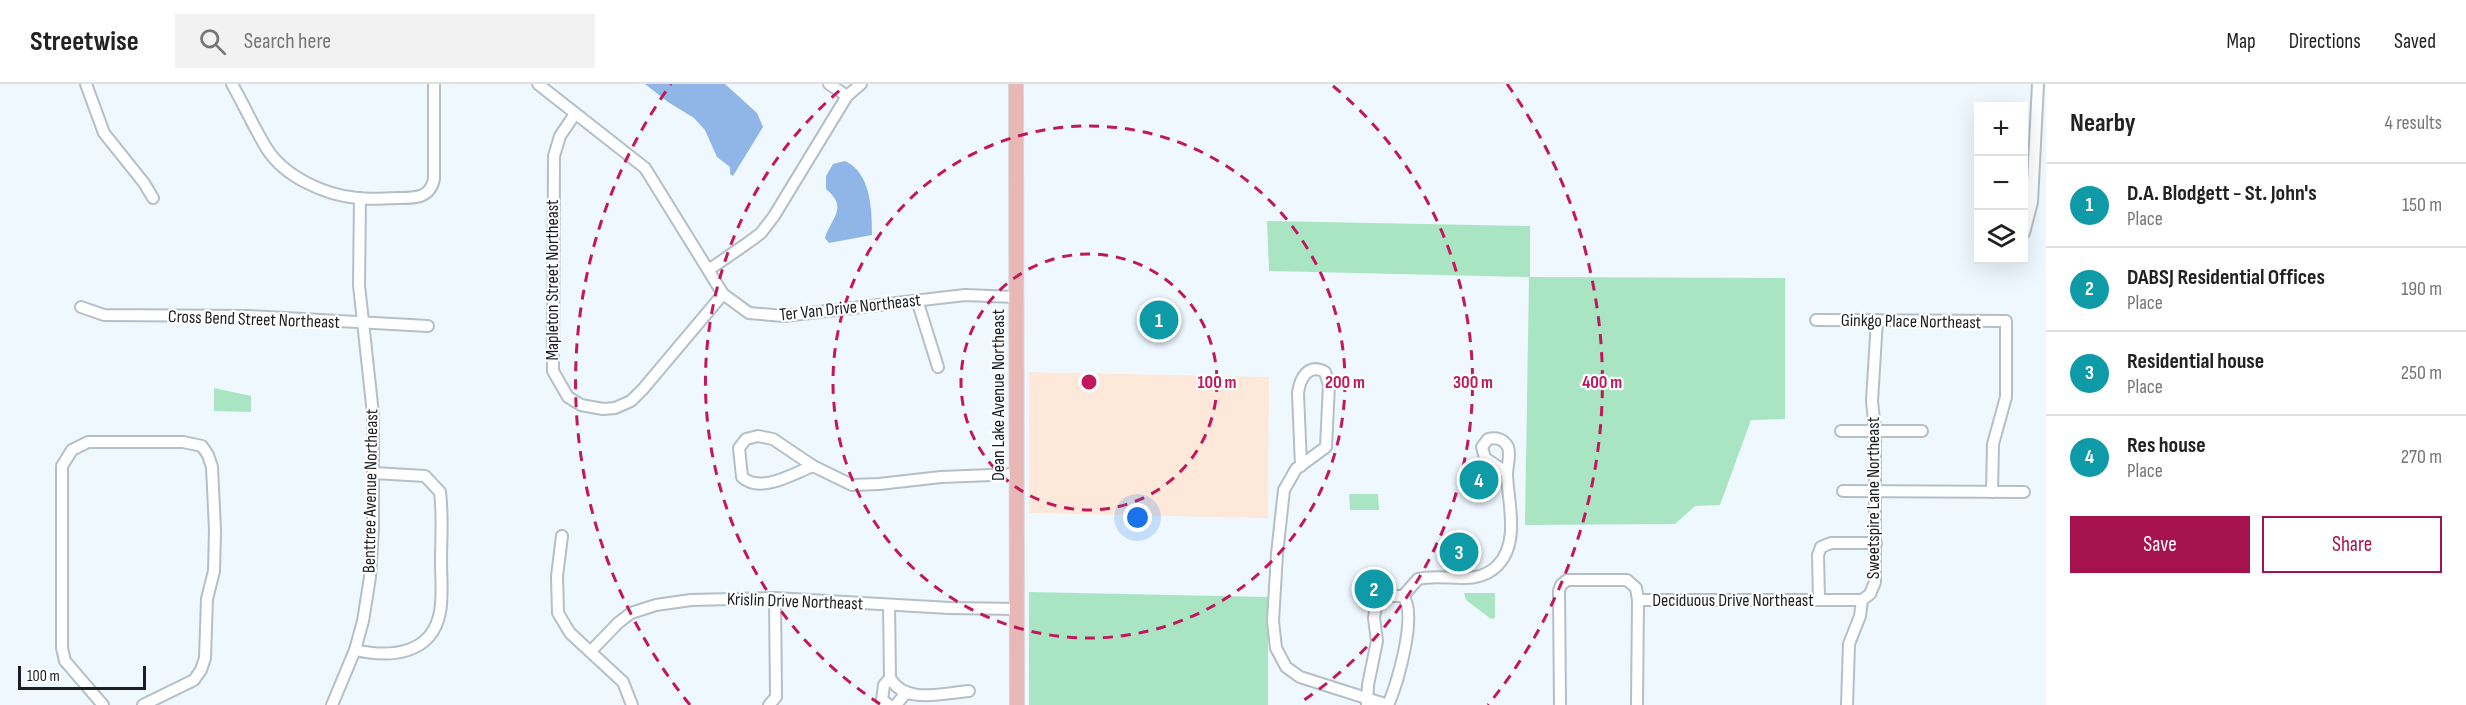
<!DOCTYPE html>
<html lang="en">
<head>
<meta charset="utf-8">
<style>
	body { margin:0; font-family:"Sofia Sans Condensed",sans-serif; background:#f2f2f2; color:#222 }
	.controls { position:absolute; right:18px; top:18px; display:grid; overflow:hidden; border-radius:0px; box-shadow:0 6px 24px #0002 }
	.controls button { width:54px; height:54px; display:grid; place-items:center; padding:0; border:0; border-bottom:2px solid #e0e0e0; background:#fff; color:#222; font:30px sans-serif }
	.scale { position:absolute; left:18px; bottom:15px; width:128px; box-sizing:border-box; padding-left:6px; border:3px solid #1b1f22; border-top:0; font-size:16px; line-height:21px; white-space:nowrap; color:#1b1f22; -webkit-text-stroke:4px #fff; paint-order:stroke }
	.you { position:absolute; left:1138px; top:434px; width:21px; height:21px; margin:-15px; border:4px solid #fff; border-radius:50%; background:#1a73e8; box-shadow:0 0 0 9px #1a73e833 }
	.badge { display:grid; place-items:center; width:39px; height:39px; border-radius:50%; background:#a6124e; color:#fff; font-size:20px; font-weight:700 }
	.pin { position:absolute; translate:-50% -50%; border:3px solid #fff; box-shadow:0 2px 6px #0006 }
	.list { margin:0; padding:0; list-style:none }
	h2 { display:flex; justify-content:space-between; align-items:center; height:78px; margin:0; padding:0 24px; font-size:26px }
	h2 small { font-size:20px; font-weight:400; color:#767676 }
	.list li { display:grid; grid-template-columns:39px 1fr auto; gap:18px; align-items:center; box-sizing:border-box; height:84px; padding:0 24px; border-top:2px solid #e0e0e0 }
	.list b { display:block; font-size:22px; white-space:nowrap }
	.list p { margin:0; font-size:20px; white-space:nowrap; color:#767676 }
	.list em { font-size:20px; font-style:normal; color:#767676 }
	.actions { display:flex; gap:12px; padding:18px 24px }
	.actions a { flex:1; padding:14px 0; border:2px solid #a6124e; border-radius:0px; text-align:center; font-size:21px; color:#a6124e }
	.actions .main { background:#a6124e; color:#fff }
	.icon { flex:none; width:33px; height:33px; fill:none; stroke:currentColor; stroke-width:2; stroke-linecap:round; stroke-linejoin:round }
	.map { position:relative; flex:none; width:2046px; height:621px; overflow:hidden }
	header { display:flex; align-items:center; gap:36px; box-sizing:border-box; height:84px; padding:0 30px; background:#fff; border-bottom:2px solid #e0e0e0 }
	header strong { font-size:28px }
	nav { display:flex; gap:33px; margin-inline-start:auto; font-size:21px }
	.search { width:420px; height:54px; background:#f2f2f2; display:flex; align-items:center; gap:15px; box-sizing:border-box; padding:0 21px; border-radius:0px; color:#767676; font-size:22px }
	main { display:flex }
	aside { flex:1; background:#fff }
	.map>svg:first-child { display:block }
	.industrial { fill:#fde8d9 }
	.green { fill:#aae5c3 }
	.water { fill:#8fb6e6 }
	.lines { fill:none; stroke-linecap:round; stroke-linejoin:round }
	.minor-casing { stroke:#b5bfc8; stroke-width:14 }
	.major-casing { stroke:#d6d7d7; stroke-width:16 }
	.minor { stroke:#fff; stroke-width:10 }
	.major { stroke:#e7b8b6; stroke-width:14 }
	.ring { fill:none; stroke:#c2185b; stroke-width:3; stroke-dasharray:10 8 }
	.labels { text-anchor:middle; stroke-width:4.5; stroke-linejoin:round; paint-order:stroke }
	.street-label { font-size:18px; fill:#1b1f22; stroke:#fff }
	.centre { fill:#c2185b; stroke:#fff; stroke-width:3 }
	.ring-label { font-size:18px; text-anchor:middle; font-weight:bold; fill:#c2185b; stroke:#fff; stroke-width:4.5; stroke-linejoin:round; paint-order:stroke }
</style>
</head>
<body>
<header>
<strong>Streetwise</strong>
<div class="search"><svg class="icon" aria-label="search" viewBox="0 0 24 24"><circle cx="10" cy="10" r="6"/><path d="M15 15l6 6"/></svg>Search here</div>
<nav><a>Map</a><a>Directions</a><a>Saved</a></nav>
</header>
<main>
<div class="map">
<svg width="2046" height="621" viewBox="0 0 2046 621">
	<rect width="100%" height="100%" fill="#eff8ff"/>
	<polygon class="industrial" points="1029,288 1269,293 1268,434 1029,429"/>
	<g class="green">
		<polygon points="1267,137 1530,142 1530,193 1785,194 1785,335 1751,336 1720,421 1695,422 1675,440 1525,441 1529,193 1269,187"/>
		<polygon points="214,304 251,312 251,328 214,327"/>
		<polygon points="1349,410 1378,410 1379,426 1350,426"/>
		<polygon points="1029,508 1268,513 1268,621 1029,621"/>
		<polygon points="1464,509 1495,509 1495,534 1491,535 1466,516"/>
	</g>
	<g class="water">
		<polygon points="645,0 725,0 757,29 763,43 733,92 730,90 730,83 717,73 705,46 694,34 668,18"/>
		<path d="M845,77C871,89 872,125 872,151L829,159L825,154C831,134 849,124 826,105V92L833,80Z"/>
	</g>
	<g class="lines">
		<defs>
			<g id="minor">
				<polyline points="86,0 104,49 144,99 153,114"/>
				<path d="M232,0C244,21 254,44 267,65C285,93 325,111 357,114C371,116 385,114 399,114C416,114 430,114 434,95V0"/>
				<polyline points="538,0 645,84 723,210 749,229 784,232 965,211 1015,213"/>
				<polyline points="829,0 847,12"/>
				<polyline points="575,30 560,52 554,72 553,287 568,313 581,321 603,325 615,324 631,317 643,305 723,210"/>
				<polyline points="2024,149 2032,118 2038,0"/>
				<polyline points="710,185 749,158 761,149 774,132 847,12 861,0"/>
				<polyline points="917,216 938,283"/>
				<polyline points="81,223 104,231 248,232 428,242"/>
				<polyline points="1816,236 2006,237 2006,313 1993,360 1992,408"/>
				<polyline points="1841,347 1922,347"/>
				<path d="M758,352L773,355L813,382C792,390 761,410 742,393L739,364L746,355Z"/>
				<polyline points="813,382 852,401 879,400 941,393 1016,390"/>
				<path d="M1301,382L1298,309C1300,294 1308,279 1325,288L1329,301L1326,363L1296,385L1284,406L1277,470L1273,537L1276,564L1286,583L1300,593L1388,621"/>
				<polyline points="1843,407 2024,408"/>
				<polyline points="562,452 557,492 558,529 570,549 623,598 632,621"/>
				<path d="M1403,512L1418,495C1445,488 1476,504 1498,481C1520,458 1508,418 1507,391C1507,381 1511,372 1508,363C1504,355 1496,353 1488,355L1482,363L1485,374L1507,389"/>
				<polyline points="1819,516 1818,471 1821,463 1831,459 1876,459"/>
				<path d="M889,521L890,594C905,621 943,609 969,607"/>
				<path d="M355,566C390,574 432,571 440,528C443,512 441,494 441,477C441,454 443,431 440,408L425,392L374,389"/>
				<polyline points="591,567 618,539 631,529 656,521 691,516 775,514 950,524 1016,525"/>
				<polyline points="1367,620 1368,601 1377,557 1374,534 1376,522 1387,512 1403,512"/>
				<polyline points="103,621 65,577 62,564 62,382 72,366 88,358 183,358 202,362 208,371 212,383 215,446 214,487 207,515 205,574 201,586 194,596 143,621"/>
				<polyline points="332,621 355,566 363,537 370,493 373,444 373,330 359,201 360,114"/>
				<polyline points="769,621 776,613 775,514"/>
				<polyline points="889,621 882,616 884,601 890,594"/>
				<polyline points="896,621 905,610"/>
				<path d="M1388,621C1397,601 1418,530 1403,512"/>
				<polyline points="1560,621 1559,507 1561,501 1567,496 1627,496 1636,504 1638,516 1862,516"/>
				<polyline points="1637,621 1638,516"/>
				<polyline points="1847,621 1849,560 1860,532 1862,516 1870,510 1875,498 1875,346 1872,317 1877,236"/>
			</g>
			<polyline id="major" points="1016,0 1017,621"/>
		</defs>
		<use href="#minor" class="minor-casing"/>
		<use href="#major" class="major-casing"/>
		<use href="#minor" class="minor"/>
		<use href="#major" class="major"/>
	</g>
	<g class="ring">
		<circle cx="1089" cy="298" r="128"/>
		<circle cx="1089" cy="298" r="256"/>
		<path d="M880 620A384 384 0 0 1 845 2M1333 2A384 384 0 0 1 1298 620"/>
		<path d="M690 621A513 513 0 0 1 671 0M1507 0A513 513 0 0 1 1488 621"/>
	</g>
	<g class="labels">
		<g class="street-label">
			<text transform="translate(552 196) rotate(-90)" y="6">Mapleton Street Northeast</text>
			<text transform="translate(850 223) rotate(-6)" y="6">Ter Van Drive Northeast</text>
			<text transform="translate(254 235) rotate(2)" y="6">Cross Bend Street Northeast</text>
			<text transform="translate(1911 237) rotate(1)" y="6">Ginkgo Place Northeast</text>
			<text transform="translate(998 311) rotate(-90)" y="6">Dean Lake Avenue Northeast</text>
			<text transform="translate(370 407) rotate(-89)" y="6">Benttree Avenue Northeast</text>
			<text transform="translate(1873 414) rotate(-90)" y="6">Sweetspire Lane Northeast</text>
			<text x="1733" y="522">Deciduous Drive Northeast</text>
			<text transform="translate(795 517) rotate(2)" y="6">Krislin Drive Northeast</text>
		</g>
	</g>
	<circle cx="1089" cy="298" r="9" class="centre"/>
	<g class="ring-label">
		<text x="1217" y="304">100 m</text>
		<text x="1345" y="304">200 m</text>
		<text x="1473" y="304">300 m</text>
		<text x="1602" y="304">400 m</text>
	</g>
</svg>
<div class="controls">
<button>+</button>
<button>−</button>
<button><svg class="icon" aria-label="layers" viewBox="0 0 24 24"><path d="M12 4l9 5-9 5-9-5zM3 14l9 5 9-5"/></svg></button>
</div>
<div class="scale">100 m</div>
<div class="you"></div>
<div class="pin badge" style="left:1159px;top:236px;background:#0f9aa8">1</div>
<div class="pin badge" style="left:1374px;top:505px;background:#0f9aa8">2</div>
<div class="pin badge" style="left:1459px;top:468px;background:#0f9aa8">3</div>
<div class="pin badge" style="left:1479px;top:396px;background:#0f9aa8">4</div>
</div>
<aside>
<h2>Nearby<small>4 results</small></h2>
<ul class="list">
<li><span class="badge" style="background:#0f9aa8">1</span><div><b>D.A. Blodgett - St. John's</b><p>Place</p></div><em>150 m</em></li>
<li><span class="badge" style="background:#0f9aa8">2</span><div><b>DABSJ Residential Offices</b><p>Place</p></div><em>190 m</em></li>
<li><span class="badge" style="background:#0f9aa8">3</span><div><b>Residential house</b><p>Place</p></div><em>250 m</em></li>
<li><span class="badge" style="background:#0f9aa8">4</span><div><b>Res house</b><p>Place</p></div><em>270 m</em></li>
</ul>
<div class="actions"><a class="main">Save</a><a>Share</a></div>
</aside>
</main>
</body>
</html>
